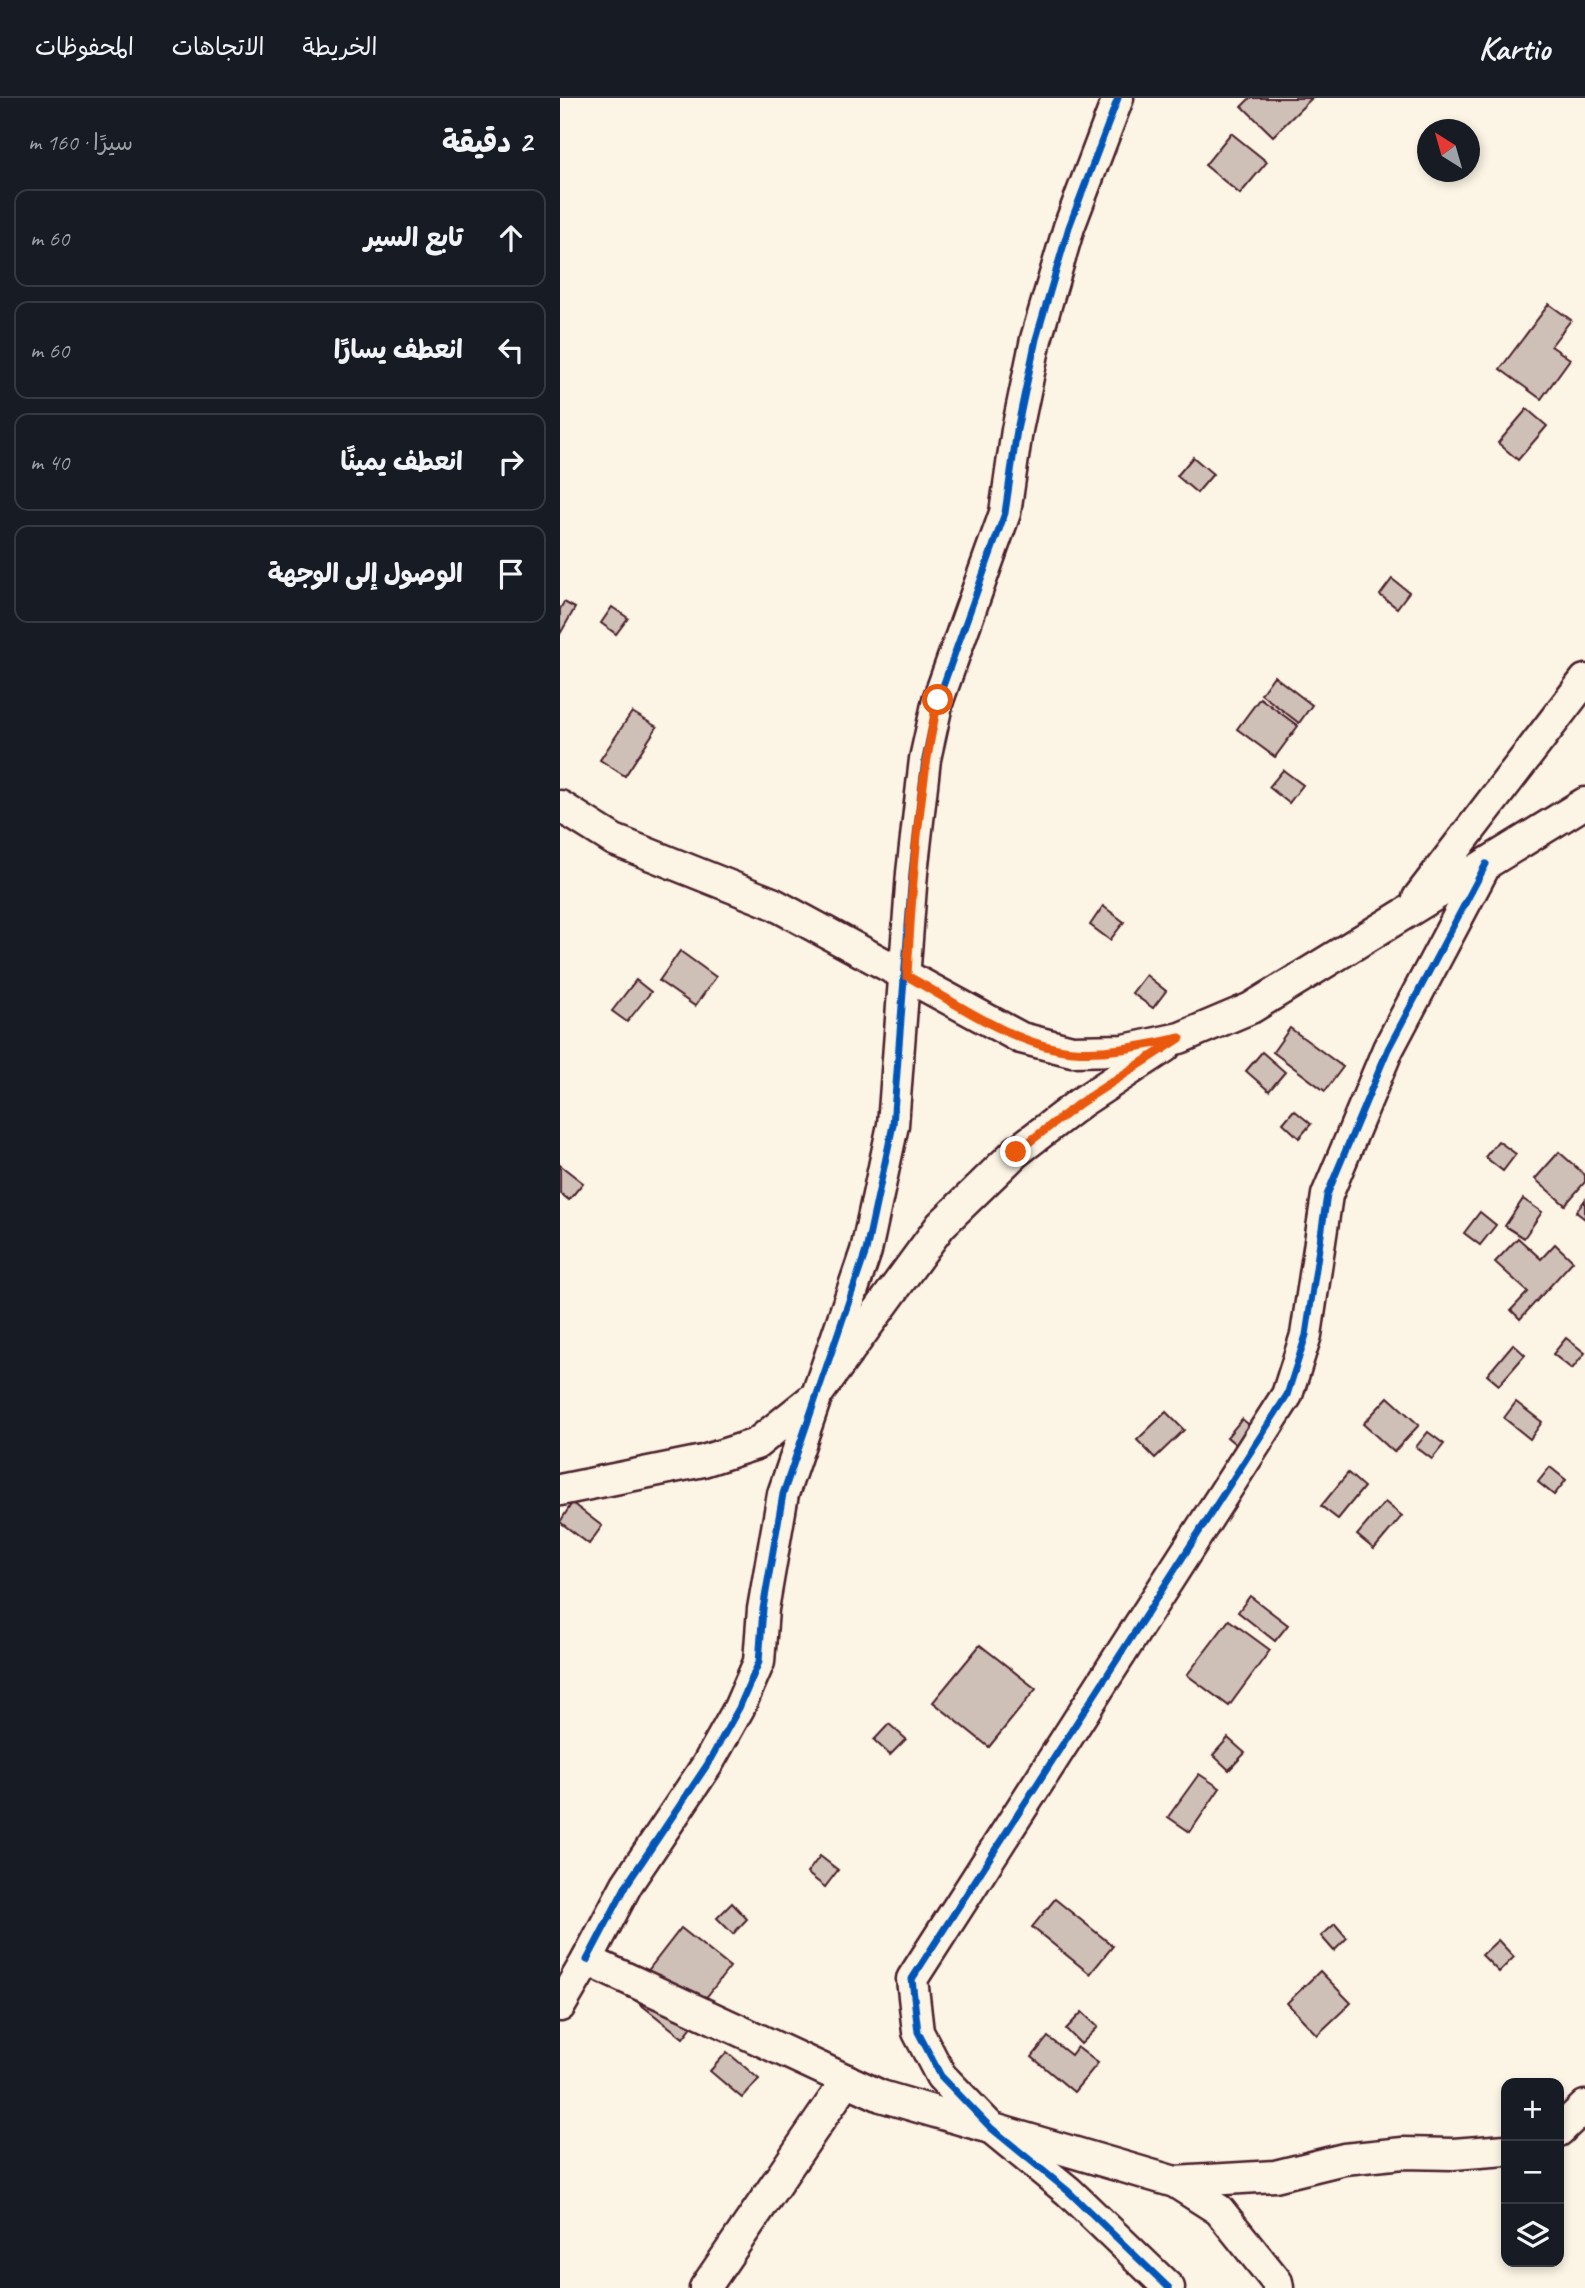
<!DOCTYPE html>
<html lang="ar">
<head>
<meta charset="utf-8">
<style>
	body { margin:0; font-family:Caveat,"Playpen Sans Arabic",sans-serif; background:#242831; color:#f1f3f6; direction:rtl }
	.controls { position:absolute; right:21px; bottom:21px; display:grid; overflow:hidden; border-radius:14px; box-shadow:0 4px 10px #0003 }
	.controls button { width:63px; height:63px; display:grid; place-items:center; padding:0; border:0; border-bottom:2px solid #363941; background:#171b24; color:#f1f3f6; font:35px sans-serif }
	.compass { position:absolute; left:857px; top:21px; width:63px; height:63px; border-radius:50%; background:#171b24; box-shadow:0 4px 10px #0003; rotate:323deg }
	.stop { position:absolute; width:21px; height:21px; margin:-16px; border:5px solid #ea580c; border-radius:50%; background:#fff }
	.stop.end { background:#ea580c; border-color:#fff; box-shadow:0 2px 7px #0008 }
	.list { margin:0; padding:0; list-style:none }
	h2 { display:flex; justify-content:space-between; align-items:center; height:91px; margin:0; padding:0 28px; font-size:30px }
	h2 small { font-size:23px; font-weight:400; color:#9ea1a6 }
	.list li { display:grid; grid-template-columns:46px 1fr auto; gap:21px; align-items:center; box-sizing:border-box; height:98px; margin:0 14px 14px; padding:0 14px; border:2px solid #363941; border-radius:14px }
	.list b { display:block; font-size:26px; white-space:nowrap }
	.list em { font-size:23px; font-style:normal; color:#9ea1a6 }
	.icon { flex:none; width:38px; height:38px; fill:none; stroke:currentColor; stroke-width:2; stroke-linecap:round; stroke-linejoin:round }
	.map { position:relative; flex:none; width:1025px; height:2190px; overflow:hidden; direction:ltr }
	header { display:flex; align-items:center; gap:42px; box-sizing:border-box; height:98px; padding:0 35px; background:#171b24; border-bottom:2px solid #363941 }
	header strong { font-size:33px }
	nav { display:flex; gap:38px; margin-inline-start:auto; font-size:24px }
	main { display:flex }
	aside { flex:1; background:#171b24 }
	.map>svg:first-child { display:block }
	.building { fill:#cfc0b7; stroke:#4a1f2b; stroke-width:2 }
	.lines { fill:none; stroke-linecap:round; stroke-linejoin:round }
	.street-casing { stroke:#4a1f2b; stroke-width:35 }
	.street { stroke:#fcf5e5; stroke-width:30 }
	.cycleway-casing { stroke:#fcf5e5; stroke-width:11 }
	.cycleway { stroke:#0057b8; stroke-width:7 }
	.route { stroke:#ea580c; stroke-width:9 }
</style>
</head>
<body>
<header>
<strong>Kartio</strong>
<nav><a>الخريطة</a><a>الاتجاهات</a><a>المحفوظات</a></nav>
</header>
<main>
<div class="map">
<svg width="1025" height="2190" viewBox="0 0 1025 2190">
	<rect width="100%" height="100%" fill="#fcf5e5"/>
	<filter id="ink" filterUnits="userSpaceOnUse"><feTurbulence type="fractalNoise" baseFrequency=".0143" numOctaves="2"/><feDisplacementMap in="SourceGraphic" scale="14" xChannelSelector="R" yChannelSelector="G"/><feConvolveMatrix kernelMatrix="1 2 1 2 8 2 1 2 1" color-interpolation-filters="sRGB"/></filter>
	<g filter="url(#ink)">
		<g class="building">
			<polygon points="690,0 752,0 713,38 682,8"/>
			<polygon points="671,35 707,64 680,96 645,67"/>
			<polygon points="989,206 1011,222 991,248 1010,261 981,301 940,271"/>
			<polygon points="967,311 987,328 958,362 938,345"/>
			<polygon points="633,359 653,376 637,395 617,378"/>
			<polygon points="832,481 849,494 837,510 820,497"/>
			<polygon points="4,504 15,510 0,536 0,511"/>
			<polygon points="52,509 68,520 56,536 41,525"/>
			<polygon points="714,578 752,607 739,625 701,596"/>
			<polygon points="700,600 738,628 715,659 677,631"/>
			<polygon points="72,614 97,629 65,678 40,662"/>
			<polygon points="723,672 743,687 729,705 709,689"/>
			<polygon points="543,808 564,824 550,842 530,827"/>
			<polygon points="120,853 156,879 135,908 99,883"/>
			<polygon points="586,877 606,893 593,910 572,895"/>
			<polygon points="76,882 91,894 67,924 52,913"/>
			<polygon points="730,930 783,969 765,993 713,954"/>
			<polygon points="702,954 725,974 709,993 686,973"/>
			<polygon points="734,1012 751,1026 739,1040 723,1025"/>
			<polygon points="938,1043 956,1056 943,1073 925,1059"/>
			<polygon points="999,1054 1025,1077 1025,1084 1005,1107 975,1081"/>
			<polygon points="0,1067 23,1085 9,1102 0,1095"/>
			<polygon points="963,1101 982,1114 964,1140 945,1128"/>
			<polygon points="1025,1102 1025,1121 1016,1114"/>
			<polygon points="920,1114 936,1127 920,1147 904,1135"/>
			<polygon points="958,1140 981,1161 995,1146 1013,1163 960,1221 951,1212 968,1194 935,1164"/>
			<polygon points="1006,1240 1025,1255 1012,1271 993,1256"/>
			<polygon points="953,1246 965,1257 939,1287 927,1277"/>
			<polygon points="828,1299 859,1327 834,1354 803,1326"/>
			<polygon points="956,1304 982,1324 970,1341 944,1320"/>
			<polygon points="606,1314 624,1332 595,1360 577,1342"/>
			<polygon points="682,1321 694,1331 679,1349 667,1339"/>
			<polygon points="868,1334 884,1346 872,1361 856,1349"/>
			<polygon points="990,1369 1006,1382 994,1397 978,1384"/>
			<polygon points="788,1375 804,1389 778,1421 761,1408"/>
			<polygon points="825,1404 842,1418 814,1451 797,1437"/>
			<polygon points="12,1405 42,1428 29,1446 0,1424"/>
			<polygon points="690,1498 728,1527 715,1543 678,1514"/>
			<polygon points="669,1522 710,1552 669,1608 627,1577"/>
			<polygon points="420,1547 476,1591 429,1649 373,1604"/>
			<polygon points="329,1626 346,1641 330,1657 314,1642"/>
			<polygon points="668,1640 685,1655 669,1672 653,1657"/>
			<polygon points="639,1676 660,1690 630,1734 608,1719"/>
			<polygon points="260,1758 278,1772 265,1789 247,1775"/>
			<polygon points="495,1801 553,1848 530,1876 472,1829"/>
			<polygon points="172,1805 187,1821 173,1836 157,1820"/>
			<polygon points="775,1826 787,1840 774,1853 761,1838"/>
			<polygon points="121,1830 170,1869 145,1901 150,1905 123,1940 69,1897"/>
			<polygon points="938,1842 954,1859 939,1874 922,1857"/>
			<polygon points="760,1873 791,1905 757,1937 727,1905"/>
			<polygon points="522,1914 538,1929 521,1946 506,1931"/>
			<polygon points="488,1939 511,1957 517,1949 538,1965 514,1994 472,1959"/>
			<polygon points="167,1954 199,1981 182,2000 150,1973"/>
		</g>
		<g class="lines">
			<defs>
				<g id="street">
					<polyline points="0,708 54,742 212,805 461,940 512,953 564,952 620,940 691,910 1025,705"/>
					<polyline points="858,800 1025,582"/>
					<polyline points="0,1392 143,1363 196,1346 256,1298 381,1127 456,1054 520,1005 605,949"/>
					<polyline points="27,1862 67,1786 147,1667 179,1610 199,1564 203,1511 223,1396 306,1153 333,1027 352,775 365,661 378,602 445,415 457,332 476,241 509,129 558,0"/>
					<polyline points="0,1908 27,1862 321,1998 615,2084 659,2112 717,2184 718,2190"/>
					<polyline points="999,2033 1025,2008"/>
					<polyline points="615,2084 715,2078 784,2061 843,2055 893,2056 946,2052"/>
					<polyline points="145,2190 287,1982"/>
					<polyline points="609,2190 508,2093 431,2030 381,1978 358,1934 352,1881 727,1297 746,1237 767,1097 828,951 926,766"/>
				</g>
			</defs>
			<use href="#street" class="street-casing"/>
			<use href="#street" class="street"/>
			<defs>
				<g id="cycleway">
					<polyline points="27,1862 67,1786 147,1667 179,1610 199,1564 203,1511 223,1396 306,1153 333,1027 352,775 365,661 378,602 445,415 457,332 476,241 509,129 558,0"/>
					<polyline points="609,2190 508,2093 431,2030 381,1978 358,1934 352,1881 727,1297 746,1237 767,1097 828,951 926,766"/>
				</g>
			</defs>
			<use href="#cycleway" class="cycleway-casing"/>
			<use href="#cycleway" class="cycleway"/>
		</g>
	</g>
	<g class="lines" filter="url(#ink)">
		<path class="route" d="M378,602C358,693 352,785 347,878C397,905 454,948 513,953C549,956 585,947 620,940L520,1005L456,1054"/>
	</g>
</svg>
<div class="controls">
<button>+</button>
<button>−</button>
<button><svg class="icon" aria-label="layers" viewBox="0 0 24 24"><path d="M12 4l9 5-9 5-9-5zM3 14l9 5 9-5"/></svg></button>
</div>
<svg class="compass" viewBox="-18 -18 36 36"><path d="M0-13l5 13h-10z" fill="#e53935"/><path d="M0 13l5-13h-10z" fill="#9ea1a6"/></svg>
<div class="stop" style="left:378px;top:602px"></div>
<div class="stop end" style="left:456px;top:1054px"></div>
</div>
<aside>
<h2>2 دقيقة<small>سيرًا · 160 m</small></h2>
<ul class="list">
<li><svg class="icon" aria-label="ahead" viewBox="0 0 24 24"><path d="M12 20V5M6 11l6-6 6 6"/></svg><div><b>تابع السير</b></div><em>60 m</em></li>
<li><svg class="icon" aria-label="left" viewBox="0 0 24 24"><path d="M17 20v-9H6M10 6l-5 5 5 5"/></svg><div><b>انعطف يسارًا</b></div><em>60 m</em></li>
<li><svg class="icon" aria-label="right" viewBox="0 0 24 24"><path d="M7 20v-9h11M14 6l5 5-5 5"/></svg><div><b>انعطف يمينًا</b></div><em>40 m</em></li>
<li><svg class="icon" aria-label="arrive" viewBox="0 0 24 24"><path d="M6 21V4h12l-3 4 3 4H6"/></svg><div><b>الوصول إلى الوجهة</b></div></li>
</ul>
</aside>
</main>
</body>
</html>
